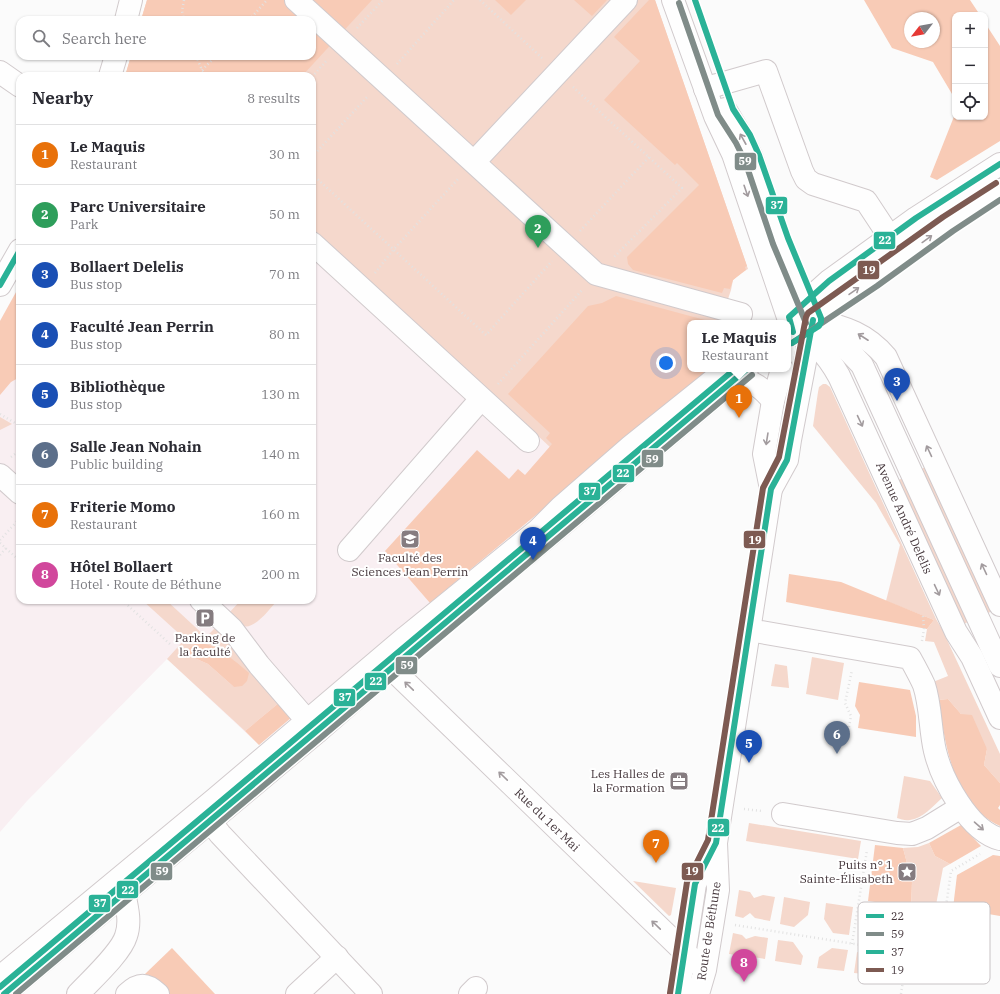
<!DOCTYPE html>
<html lang="en">
<head>
<meta charset="utf-8">
<style>
	body { margin:0; font-family:"IBM Plex Serif",serif; background:#f2f2f3; color:#2b2b33 }
	.controls { position:absolute; right:12px; top:12px; display:grid; overflow:hidden; border-radius:8px; box-shadow:0 1px 3px #0004 }
	.controls button { width:36px; height:36px; display:grid; place-items:center; padding:0; border:0; border-bottom:1px solid #e1e1e2; background:#fff; color:#2b2b33; font:20px sans-serif }
	.compass { position:absolute; left:904px; top:12px; width:36px; height:36px; border-radius:50%; background:#fff; box-shadow:0 1px 3px #0004; rotate:239deg }
	.you { position:absolute; left:666px; top:363px; width:14px; height:14px; margin:-10px; border:3px solid #fff; border-radius:50%; background:#1a73e8; box-shadow:0 0 0 6px #1a73e833 }
	.badge { display:grid; place-items:center; width:26px; height:26px; border-radius:50%; background:#d93025; color:#fff; font-size:13px; font-weight:700 }
	.pin { position:absolute; translate:-50% -33px; filter:drop-shadow(0 1px 2px #0008) }
	.pin::after { content:''; position:absolute; top:21px; width:14px; height:12px; background:inherit; clip-path:polygon(0 0,100% 0,50% 100%) }
	.popup { position:absolute; left:687px; top:320px; width:104px; height:52px; box-sizing:border-box; display:grid; place-content:center; border-radius:8px; background:#fff; filter:drop-shadow(0 1px 3px #0005); font-size:13px; white-space:nowrap; color:#7c7c81 }
	.popup b { font-size:15px; color:#2b2b33 }
	.popup::after { content:''; position:absolute; left:50%; top:100%; margin-left:-8px; border:8px solid transparent; border-top-color:#fff }
	.list { margin:0; padding:0; list-style:none }
	h2 { display:flex; justify-content:space-between; align-items:center; height:52px; margin:0; padding:0 16px; font-size:17px }
	h2 small { font-size:13px; font-weight:400; color:#7c7c81 }
	.list li { display:grid; grid-template-columns:26px 1fr auto; gap:12px; align-items:center; box-sizing:border-box; height:60px; padding:0 16px; border-top:1px solid #e1e1e2 }
	.list b { display:block; font-size:15px; white-space:nowrap }
	.list p { margin:0; font-size:13px; white-space:nowrap; color:#7c7c81 }
	.list em { font-size:13px; font-style:normal; color:#7c7c81 }
	.icon { flex:none; width:22px; height:22px; fill:none; stroke:currentColor; stroke-width:2; stroke-linecap:round; stroke-linejoin:round }
	.map { position:relative; flex:none; width:1000px; height:994px; overflow:hidden }
	.search { position:absolute; background:#fff; box-shadow:0 1px 3px #0004; left:16px; top:16px; width:300px; height:44px; display:flex; align-items:center; gap:10px; box-sizing:border-box; padding:0 14px; border-radius:12px; color:#7c7c81; font-size:15px }
	.panel { position:absolute; background:#fff; box-shadow:0 1px 3px #0004; left:16px; top:72px; width:300px; height:532px; border-radius:12px }
	.map>svg:first-child { display:block }
	.built { fill:#f9eff2 }
	.green { fill:#f5d8cc; fill-rule:evenodd }
	.forest { fill:#f8cbb6; fill-rule:evenodd }
	.lines { fill:none; stroke-linecap:round; stroke-linejoin:round }
	.minor-casing { stroke:#d1cacc; stroke-width:24 }
	.major-casing { stroke:#d1cacc; stroke-width:24 }
	.path { stroke:#e2e2e2; stroke-width:2.5; stroke-dasharray:1 3; stroke-linecap:butt }
	.minor { stroke:#fefefe; stroke-width:22 }
	.major { stroke:#fefefe; stroke-width:22 }
	.bus-1-casing { stroke:#fff; stroke-width:9 }
	.bus-2-casing { stroke:#fff; stroke-width:9 }
	.bus-3-casing { stroke:#fff; stroke-width:9 }
	.bus-4-casing { stroke:#fff; stroke-width:9 }
	.bus-1 { stroke:#2ab297; stroke-width:6 }
	.bus-2 { stroke:#808c89; stroke-width:6 }
	.bus-3 { stroke:#2ab297; stroke-width:6 }
	.bus-4 { stroke:#7d5a52; stroke-width:6 }
	.oneway { stroke:#a29b9e }
	.labels { text-anchor:middle; stroke-width:4; stroke-linejoin:round; paint-order:stroke }
	.street-label { font-size:12px; fill:#46383d; stroke:#fff }
	.poi-label { font-size:12px; fill:#46383d; stroke:#fff }
	.key { fill:#fff; stroke:#c8c3c5; stroke-width:1 }
	.key-label { font-size:11px; fill:#46383d }
	.line-badge { stroke:#fff; stroke-width:1.5 }
	.badge-label { font-size:11px; text-anchor:middle; font-weight:bold; fill:#fff }
</style>
</head>
<body>
<div class="map">
<svg width="1000" height="994" viewBox="0 0 1000 994">
	<rect width="100%" height="100%" fill="#fbfbfb"/>
	<polygon class="built" points="312,228 491,392 582,477 259,745 167,659 27,801 0,832 0,321 20,285 20,600 312,600"/>
	<g class="green">
		<polygon points="147,0 655,0 748,269 742,272 733,280 731,290 720,323 690,323 690,369 582,477 491,392 312,228 312,76 125,76 131,56 312,56 312,20 141,20"/>
		<polygon points="823,384 826,384 830,387 936,619 942,629 1000,754 1000,783 984,765 987,749 961,714 948,699 938,700 933,682 948,676 934,642 925,641 927,629 934,620 886,601 900,545 876,503 813,426 818,392 819,387"/>
		<polygon points="0,417 12,424 0,430"/>
		<polygon points="930,465 997,609 988,613 921,469"/>
		<polygon points="903,478 968,622 959,626 894,482"/>
		<path d="M142,600H166L206,637L217,626L280,702L245,731L167,659L185,639ZM197,642L205,643L234,687L208,664L190,656L189,648Z"/>
		<path d="M241,600H278C270,608 255,630 243,626C238,624 233,618 228,614Z"/>
		<polygon points="812,657 844,663 838,700 806,694"/>
		<polygon points="775,664 787,666 789,688 771,686"/>
		<path d="M904,776L930,781L942,798C933,806 922,819 910,820C905,821 901,819 897,818Z"/>
		<polygon points="749,823 861,841 858,859 746,841"/>
		<polygon points="929,843 935,856 950,864 943,868 936,905 926,903 925,910 911,907 912,882 903,848 918,847"/>
		<polygon points="633,881 676,888 671,915 669,916"/>
		<polygon points="739,890 750,892 754,898 763,895 775,897 770,921 755,918 750,913 743,918 735,916"/>
		<polygon points="784,897 810,902 808,915 794,927 780,924"/>
		<polygon points="826,903 853,907 849,935 833,933 824,919"/>
		<polygon points="863,907 876,909 881,917 890,911 901,914 896,943 886,941 880,933 871,939 859,938"/>
		<polygon points="733,933 742,935 746,939 755,936 768,938 765,959 747,956 743,950 736,955 729,954"/>
		<polygon points="778,940 793,942 803,956 801,965 775,961"/>
		<polygon points="832,948 848,950 844,971 817,968 819,957"/>
		<polygon points="857,952 869,954 876,960 883,956 894,958 890,979 880,978 873,971 865,974 854,973"/>
	</g>
	<g class="forest">
		<polygon points="147,0 372,0 302,76 125,76 131,56 312,56 312,20 141,20"/>
		<polygon points="495,0 526,0 511,15"/>
		<polygon points="574,0 607,0 592,16"/>
		<polygon points="649,0 655,0 747,266 745,267 746,270 733,280 730,289 724,288 722,293 633,270 628,264 627,257 699,185 677,163 675,165 604,100 640,61 614,37"/>
		<path d="M864,0H970L980,15H955V99L933,62L892,48ZM910,18H934V42H910Z"/>
		<polygon points="985,23 1000,46 1000,141 937,180 930,177 955,114 955,117 985,117"/>
		<polygon points="20,285 20,377 11,382 0,395 0,321"/>
		<polygon points="616,296 716,323 690,323 690,369 712,369 430,603 385,551 477,450 509,479 518,469 525,475 552,444 546,438 550,433 508,394 588,306 602,303"/>
		<polygon points="789,574 841,582 934,620 927,629 786,602"/>
		<path d="M197,642C217,645 234,660 249,673L247,681L242,686L234,687L208,664L190,656L189,648Z"/>
		<polygon points="859,682 910,690 916,716 916,737 858,728 860,715 855,706"/>
		<path d="M948,699L961,714L972,715L987,749L984,765L1000,783V805L998,808L1000,810V826C952,804 946,745 938,700Z"/>
		<polygon points="280,702 292,717 259,745 245,731"/>
		<polygon points="961,825 981,846 950,864 935,856 929,843"/>
		<polygon points="875,845 903,848 912,882 911,907 868,901"/>
		<polygon points="993,855 1000,856 1000,916 953,908 957,875"/>
		<polygon points="172,948 215,994 166,994 145,974"/>
	</g>
	<g class="lines">
		<defs>
			<g id="minor">
				<polyline points="296,0 596,274 741,314"/>
				<polyline points="0,72 20,86"/>
				<polyline points="705,89 717,85 766,71 802,171 806,179 813,184 866,201 903,257"/>
				<polyline points="474,162 626,0"/>
				<polyline points="312,243 528,441"/>
				<polyline points="792,314 829,281 916,218 1000,164"/>
				<polyline points="813,320 843,345 862,365 1000,666"/>
				<path d="M817,321C845,327 867,334 886,357L1000,605"/>
				<path d="M793,332C817,344 826,353 839,376L956,632L972,657L1000,718"/>
				<polyline points="0,475 20,493"/>
				<polyline points="349,550 481,399"/>
				<polyline points="201,600 232,629 259,665 317,732"/>
				<path d="M749,630L910,658C915,667 920,676 924,685C931,706 930,730 935,751C942,780 969,831 1000,839"/>
				<polyline points="391,668 696,963"/>
				<polyline points="783,814 897,833 912,834 927,828 961,807"/>
				<polyline points="210,821 220,834 371,994"/>
				<polyline points="0,977 215,799 406,637 538,530 561,507 631,446 727,369"/>
				<path d="M78,994C91,980 121,953 126,936C131,922 127,907 124,893"/>
				<path d="M127,994C139,983 146,983 158,994"/>
				<polyline points="297,994 337,957"/>
				<polyline points="470,994 476,988"/>
			</g>
			<g id="major">
				<polyline points="673,0 715,116 733,154 793,332"/>
				<polyline points="126,20 131,0"/>
				<polyline points="110,76 116,56"/>
				<polyline points="725,109 743,139 752,158 780,241 794,276 813,320"/>
				<polyline points="0,285 20,250"/>
				<polyline points="802,327 873,279 948,224 1000,190"/>
				<path d="M738,377C754,383 762,387 773,401"/>
				<polyline points="771,489 787,460 790,440 813,320"/>
				<polyline points="4,994 317,732 415,647 580,510 747,369"/>
				<polyline points="678,994 695,884 715,844"/>
				<polyline points="698,994 705,970 718,890 716,843 771,489 764,454 773,401 782,369"/>
			</g>
		</defs>
		<use href="#minor" class="minor-casing"/>
		<use href="#major" class="major-casing"/>
		<g class="path">
			<polyline points="184,0 182,11 184,20"/>
			<polyline points="480,0 542,58"/>
			<polyline points="249,20 267,0"/>
			<polyline points="357,28 383,0"/>
			<polyline points="196,56 202,70 208,76"/>
			<polyline points="397,64 454,0"/>
			<polyline points="202,70 216,56"/>
			<polyline points="312,77 328,59"/>
			<polyline points="573,87 682,188 614,257"/>
			<polyline points="312,157 368,96"/>
			<polyline points="312,174 486,335 552,261"/>
			<polyline points="580,231 649,157"/>
			<polyline points="375,273 393,250 459,178"/>
			<polyline points="498,384 583,289"/>
			<polyline points="0,414 20,426"/>
			<polyline points="11,457 20,450"/>
			<polyline points="0,540 20,518"/>
			<polyline points="0,543 20,561"/>
			<polyline points="0,555 6,548"/>
			<polyline points="122,600 171,645"/>
			<polyline points="922,641 924,629 923,616"/>
			<polyline points="849,727 851,716 845,703 852,670"/>
			<polyline points="744,809 762,811"/>
			<polyline points="735,925 987,965"/>
			<polyline points="852,944 867,850"/>
			<polyline points="939,957 951,871 980,854"/>
			<polyline points="901,994 907,953"/>
		</g>
		<use href="#minor" class="minor"/>
		<use href="#major" class="major"/>
		<defs>
			<g id="bus-1">
				<polyline points="0,285 20,250"/>
				<polyline points="793,332 789,317 829,281 916,218 1000,164"/>
				<polyline points="4,994 747,369"/>
				<polyline points="678,994 695,884 716,843 771,489 787,460 813,320"/>
			</g>
			<g id="bus-2">
				<polyline points="679,3 718,115 736,143 745,161 773,244 806,323"/>
				<polyline points="792,343 877,286 953,231 1000,200"/>
				<polyline points="16,994 752,375"/>
			</g>
			<g id="bus-3">
				<polyline points="695,0 733,109 750,135 759,155 788,238 821,318 821,322 819,326 792,343"/>
				<polyline points="0,987 735,369"/>
			</g>
			<polyline id="bus-4" points="670,993 687,882 708,840 763,488 779,457 806,317 808,313 943,217 996,183"/>
		</defs>
		<use href="#bus-1" class="bus-1-casing"/>
		<use href="#bus-2" class="bus-2-casing"/>
		<use href="#bus-3" class="bus-3-casing"/>
		<use href="#bus-4" class="bus-4-casing"/>
		<use href="#bus-1" class="bus-1"/>
		<use href="#bus-2" class="bus-2"/>
		<use href="#bus-3" class="bus-3"/>
		<use href="#bus-4" class="bus-4"/>
	</g>
	<defs><path id="oneway-shaft" d="M-6 0H5M1.5-3L5.5 0L1.5 3" fill="none" stroke-width="1.6" stroke-linecap="round" stroke-linejoin="round"/></defs>
	<g class="oneway">
		<use href="#oneway-shaft" transform="translate(743 139) rotate(-119)"/>
		<use href="#oneway-shaft" transform="translate(746 191) rotate(71)"/>
		<use href="#oneway-shaft" transform="translate(927 239) rotate(-36)"/>
		<use href="#oneway-shaft" transform="translate(854 291) rotate(-35)"/>
		<use href="#oneway-shaft" transform="translate(863 337) rotate(-147)"/>
		<use href="#oneway-shaft" transform="translate(860 421) rotate(65)"/>
		<use href="#oneway-shaft" transform="translate(767 439) rotate(99)"/>
		<use href="#oneway-shaft" transform="translate(929 451) rotate(-115)"/>
		<use href="#oneway-shaft" transform="translate(984 569) rotate(-115)"/>
		<use href="#oneway-shaft" transform="translate(937 590) rotate(65)"/>
		<use href="#oneway-shaft" transform="translate(409 686) rotate(-136)"/>
		<use href="#oneway-shaft" transform="translate(503 776) rotate(-136)"/>
		<use href="#oneway-shaft" transform="translate(979 826) rotate(41)"/>
		<use href="#oneway-shaft" transform="translate(656 925) rotate(-136)"/>
	</g>
	<defs>
		<symbol id="university-square" viewBox="-11 -11 22 22"><rect x="-9" y="-9" width="18" height="18" rx="4" fill="#857c80" stroke="#fff"/><path d="M0-5L7-2L0 1L-7-2ZM-4 1L0 2.5L4 1V4Q0 6-4 4Z" fill="#fff"/></symbol>
		<symbol id="parking-square" viewBox="-11 -11 22 22"><rect x="-9" y="-9" width="18" height="18" rx="4" fill="#857c80" stroke="#fff"/><path d="M-3.5-5.5H1a3.5 3.5 0 0 1 0 7H-1V5.5H-3.5ZM-1-3.4V-.6H.8a1.4 1.4 0 0 0 0-2.8Z" fill="#fff"/></symbol>
		<symbol id="office-square" viewBox="-11 -11 22 22"><rect x="-9" y="-9" width="18" height="18" rx="4" fill="#857c80" stroke="#fff"/><path d="M-6-3h4V-5.5h4V-3h4V5H-6ZM-1-4.5V-3h2v-1.5ZM-6 0V1H6V0Z" fill="#fff"/></symbol>
		<symbol id="sight-square" viewBox="-11 -11 22 22"><rect x="-9" y="-9" width="18" height="18" rx="4" fill="#857c80" stroke="#fff"/><path d="M0-6L1.8-2.2L6-1.7L2.9 1.2L3.7 5.4L0 3.3L-3.7 5.4L-2.9 1.2L-6-1.7L-1.8-2.2Z" fill="#fff"/></symbol>
	</defs>
	<g fill-rule="evenodd">
		<use href="#university-square" x="399" y="528" width="22" height="22"/>
		<use href="#parking-square" x="194" y="607" width="22" height="22"/>
		<use href="#office-square" x="668" y="770" width="22" height="22"/>
		<use href="#sight-square" x="896" y="861" width="22" height="22"/>
	</g>
	<g class="labels">
		<g class="street-label">
			<text transform="translate(904 518) rotate(66)" y="4">Avenue André Delelis</text>
			<text transform="translate(547 820) rotate(44)" y="4">Rue du 1er Mai</text>
			<text transform="translate(709 931) rotate(-81)" y="4">Route de Béthune</text>
		</g>
		<g class="poi-label">
			<text x="410" y="562">Faculté des<tspan x="410" dy="14">Sciences Jean Perrin</tspan></text>
			<text x="205" y="642">Parking de<tspan x="205" dy="14">la faculté</tspan></text>
			<text x="665" y="778" text-anchor="end">Les Halles de<tspan x="665" dy="14">la Formation</tspan></text>
			<text x="893" y="869" text-anchor="end">Puits n° 1<tspan x="893" dy="14">Sainte-Élisabeth</tspan></text>
		</g>
	</g>
	<rect x="858" y="902" width="132" height="82" rx="6" class="key"/>
	<rect x="866" y="914" width="18" height="4" fill="#2ab297"/>
	<rect x="866" y="932" width="18" height="4" fill="#808c89"/>
	<rect x="866" y="950" width="18" height="4" fill="#2ab297"/>
	<rect x="866" y="968" width="18" height="4" fill="#7d5a52"/>
	<g class="key-label">
		<text x="891" y="920">22</text>
		<text x="891" y="938">59</text>
		<text x="891" y="956">37</text>
		<text x="891" y="974">19</text>
	</g>
	<g class="line-badge">
		<rect x="734" y="152" width="23" height="19" rx="4" fill="#808c89"/>
		<rect x="765" y="196" width="23" height="19" rx="4" fill="#2ab297"/>
		<rect x="873" y="231" width="23" height="19" rx="4" fill="#2ab297"/>
		<rect x="857" y="260" width="23" height="20" rx="4" fill="#7d5a52"/>
		<rect x="641" y="449" width="23" height="19" rx="4" fill="#808c89"/>
		<rect x="612" y="464" width="23" height="19" rx="4" fill="#2ab297"/>
		<rect x="578" y="482" width="23" height="19" rx="4" fill="#2ab297"/>
		<rect x="743" y="530" width="23" height="19" rx="4" fill="#7d5a52"/>
		<rect x="395" y="656" width="23" height="19" rx="4" fill="#808c89"/>
		<rect x="364" y="672" width="23" height="19" rx="4" fill="#2ab297"/>
		<rect x="333" y="688" width="23" height="19" rx="4" fill="#2ab297"/>
		<rect x="707" y="818" width="23" height="19" rx="4" fill="#2ab297"/>
		<rect x="681" y="862" width="23" height="19" rx="4" fill="#7d5a52"/>
		<rect x="150" y="862" width="23" height="19" rx="4" fill="#808c89"/>
		<rect x="116" y="880" width="23" height="19" rx="4" fill="#2ab297"/>
		<rect x="88" y="894" width="23" height="19" rx="4" fill="#2ab297"/>
	</g>
	<g class="badge-label">
		<text x="745" y="165">59</text>
		<text x="777" y="209">37</text>
		<text x="885" y="244">22</text>
		<text x="869" y="274">19</text>
		<text x="652" y="463">59</text>
		<text x="623" y="477">22</text>
		<text x="590" y="495">37</text>
		<text x="755" y="544">19</text>
		<text x="407" y="669">59</text>
		<text x="376" y="685">22</text>
		<text x="345" y="701">37</text>
		<text x="718" y="832">22</text>
		<text x="692" y="875">19</text>
		<text x="162" y="875">59</text>
		<text x="128" y="894">22</text>
		<text x="100" y="907">37</text>
	</g>
</svg>
<div class="controls">
<button>+</button>
<button>−</button>
<button><svg class="icon" aria-label="locate" viewBox="0 0 24 24"><circle cx="12" cy="12" r="6"/><path d="M12 2v4M12 18v4M2 12h4M18 12h4"/></svg></button>
</div>
<svg class="compass" viewBox="-18 -18 36 36"><path d="M0-13l5 13h-10z" fill="#e53935"/><path d="M0 13l5-13h-10z" fill="#7c7c81"/></svg>
<div class="you"></div>
<div class="pin badge" style="left:739px;top:418px;background:#e8710a">1</div>
<div class="popup"><b>Le Maquis</b>Restaurant</div>
<div class="pin badge" style="left:538px;top:248px;background:#2e9e5b">2</div>
<div class="pin badge" style="left:897px;top:401px;background:#1a4fb4">3</div>
<div class="pin badge" style="left:533px;top:560px;background:#1a4fb4">4</div>
<div class="pin badge" style="left:749px;top:763px;background:#1a4fb4">5</div>
<div class="pin badge" style="left:837px;top:754px;background:#5c6f8a">6</div>
<div class="pin badge" style="left:656px;top:863px;background:#e8710a">7</div>
<div class="pin badge" style="left:744px;top:982px;background:#d1479c">8</div>
<div class="search"><svg class="icon" aria-label="search" viewBox="0 0 24 24"><circle cx="10" cy="10" r="6"/><path d="M15 15l6 6"/></svg>Search here</div>
<section class="panel">
<h2>Nearby<small>8 results</small></h2>
<ul class="list">
<li><span class="badge" style="background:#e8710a">1</span><div><b>Le Maquis</b><p>Restaurant</p></div><em>30 m</em></li>
<li><span class="badge" style="background:#2e9e5b">2</span><div><b>Parc Universitaire</b><p>Park</p></div><em>50 m</em></li>
<li><span class="badge" style="background:#1a4fb4">3</span><div><b>Bollaert Delelis</b><p>Bus stop</p></div><em>70 m</em></li>
<li><span class="badge" style="background:#1a4fb4">4</span><div><b>Faculté Jean Perrin</b><p>Bus stop</p></div><em>80 m</em></li>
<li><span class="badge" style="background:#1a4fb4">5</span><div><b>Bibliothèque</b><p>Bus stop</p></div><em>130 m</em></li>
<li><span class="badge" style="background:#5c6f8a">6</span><div><b>Salle Jean Nohain</b><p>Public building</p></div><em>140 m</em></li>
<li><span class="badge" style="background:#e8710a">7</span><div><b>Friterie Momo</b><p>Restaurant</p></div><em>160 m</em></li>
<li><span class="badge" style="background:#d1479c">8</span><div><b>Hôtel Bollaert</b><p>Hotel · Route de Béthune</p></div><em>200 m</em></li>
</ul>
</section>
</div>
</body>
</html>
